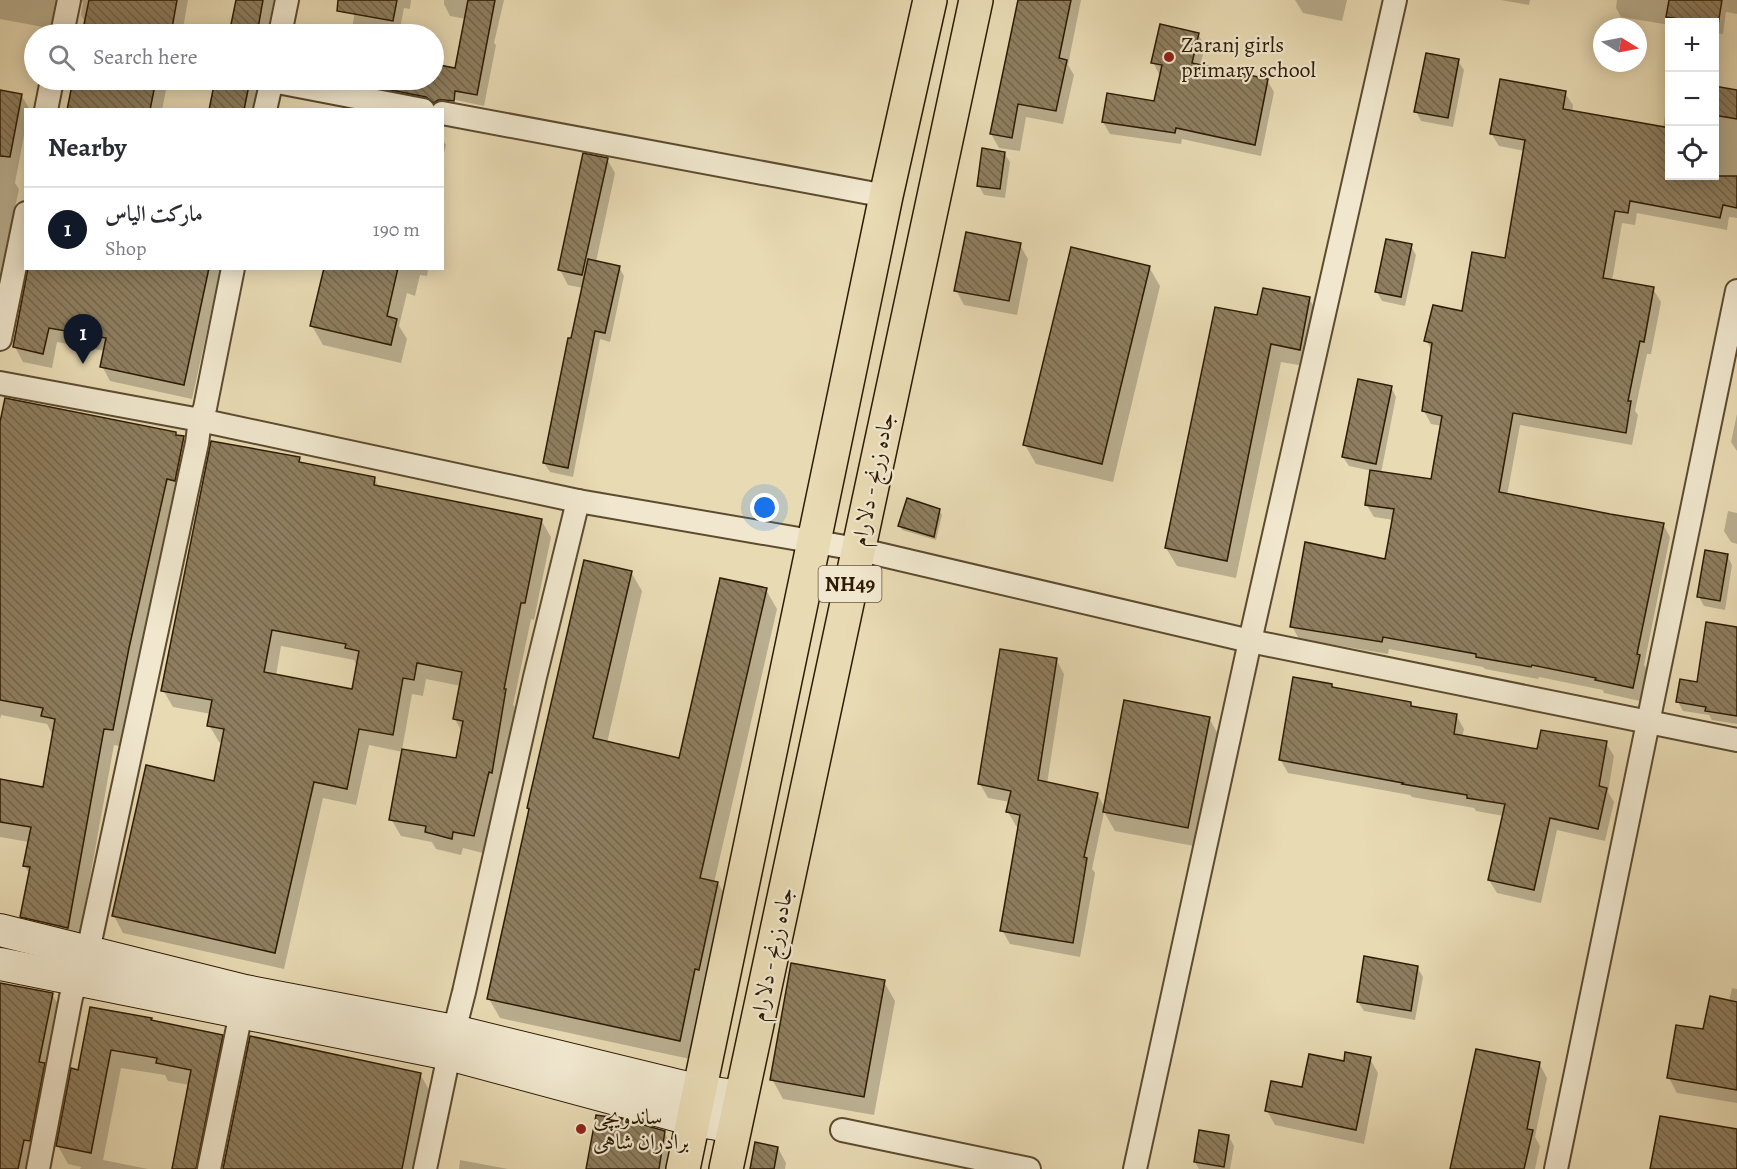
<!DOCTYPE html>
<html lang="en">
<head>
<meta charset="utf-8">
<style>
	body { margin:0; font-family:Alegreya,Amiri,serif; background:#f7f7f7; color:#2b2b33 }
	.controls { position:absolute; right:18px; top:18px; display:grid; overflow:hidden; border-radius:0px; box-shadow:0 3px 15px #0003 }
	.controls button { width:54px; height:54px; display:grid; place-items:center; padding:0; border:0; border-bottom:2px solid #e1e1e2; background:#fff; color:#2b2b33; font:30px sans-serif }
	.compass { position:absolute; left:1593px; top:18px; width:54px; height:54px; border-radius:50%; background:#fff; box-shadow:0 3px 15px #0003; rotate:100deg }
	.you { position:absolute; left:765px; top:508px; width:21px; height:21px; margin:-15px; border:4px solid #fff; border-radius:50%; background:#1a73e8; box-shadow:0 0 0 9px #1a73e833 }
	.badge { display:grid; place-items:center; width:39px; height:39px; border-radius:50%; background:#111827; color:#fff; font-size:20px; font-weight:700 }
	.pin { position:absolute; translate:-50% -50px; filter:drop-shadow(0 2px 3px #0008) }
	.pin::after { content:''; position:absolute; top:32px; width:21px; height:18px; background:inherit; clip-path:polygon(0 0,100% 0,50% 100%) }
	.list { margin:0; padding:0; list-style:none }
	h2 { display:flex; justify-content:space-between; align-items:center; height:78px; margin:0; padding:0 24px; font-size:26px }
	h2 small { font-size:20px; font-weight:400; color:#7c7c81 }
	.list li { display:grid; grid-template-columns:39px 1fr auto; gap:18px; align-items:center; box-sizing:border-box; height:84px; padding:0 24px; border-top:2px solid #e1e1e2 }
	.list b { display:block; font-size:22px; white-space:nowrap }
	.list p { margin:0; font-size:20px; white-space:nowrap; color:#7c7c81 }
	.list em { font-size:20px; font-style:normal; color:#7c7c81 }
	.icon { flex:none; width:33px; height:33px; fill:none; stroke:currentColor; stroke-width:2; stroke-linecap:round; stroke-linejoin:round }
	.map { position:relative; flex:none; width:1737px; height:1169px; overflow:hidden }
	.search { position:absolute; background:#fff; box-shadow:0 3px 15px #0003; left:24px; top:24px; width:420px; height:66px; display:flex; align-items:center; gap:15px; box-sizing:border-box; padding:0 21px; border-radius:33px; color:#7c7c81; font-size:22px }
	.panel { position:absolute; background:#fff; box-shadow:0 3px 15px #0003; left:24px; top:108px; width:420px; height:162px; border-radius:0px }
	.map>svg:first-child { display:block }
	.shadow { fill:#0003; fill-rule:evenodd }
	.building { fill:url(#building-back-hatch); stroke:#2d1b03; stroke-width:1.5; fill-rule:evenodd }
	.lines { fill:none; stroke-linecap:round; stroke-linejoin:round }
	.minor-casing { stroke:#5c4b2f; stroke-width:26 }
	.secondary-casing { stroke:#2d1b03; stroke-width:34 }
	.trunk-casing { stroke:#2d1b03; stroke-width:36 }
	.minor { stroke:#f0e7ce; stroke-width:22 }
	.secondary { stroke:#f0e7ce; stroke-width:32 }
	.trunk { stroke:#e8dab3; stroke-width:33 }
	.poi-dot { fill:#8f2418; stroke:#f0e7ce; stroke-width:2 }
	.labels { text-anchor:middle; stroke-width:4.5; stroke-linejoin:round; paint-order:stroke }
	.shield { fill:#f0e7ce; stroke:#685840; stroke-width:1.5 }
	.shield-label { font-size:21px; font-weight:bold; fill:#2d1b03 }
	.poi-label { font-size:22px; fill:#2d1b03; stroke:#f0e7ce; text-anchor:start }
	.street-label { font-size:22px; fill:#2d1b03; stroke:#f0e7ce }
</style>
</head>
<body>
<div class="map">
<svg width="1737" height="1169" viewBox="0 0 1737 1169">
	<defs>
		<pattern id="building-back-hatch" width="6" height="6" patternUnits="userSpaceOnUse" patternTransform="scale(1.5)"><rect width="6" height="6" fill="#8e7e5f"/><path d="M-1 5l2 2M0 0l6 6M5-1l2 2" fill="none" stroke="#74664c"/></pattern>
	</defs>
	<rect width="100%" height="100%" fill="#e8dab3"/>
	<filter id="stains"><feTurbulence type="fractalNoise" baseFrequency=".00333" numOctaves="4"/><feColorMatrix values="0 0 0 0 .2 0 0 0 0 .09 0 0 0 0 .02 0 0 0 .5 -.17"/></filter>
	<radialGradient id="worn" r=".72"><stop offset=".6" stop-color="#630" stop-opacity="0"/><stop offset="1" stop-color="#630" stop-opacity=".3"/></radialGradient>
	<g class="shadow">
		<polygon points="0,0 188,0 182,34 84,34 86,24 81,15 83,2 81,1 73,2 54,29 0,19"/>
		<polygon points="237,0 274,0 267,34 215,34 215,31 231,34"/>
		<polygon points="357,0 411,0 410,9 404,8 399,34 351,34"/>
		<polygon points="444,0 504,0 494,43 496,45 484,106 451,99 448,112 374,97 367,83 349,80 434,80 434,65 456,70 466,19 450,16 444,4"/>
		<polygon points="1019,0 1081,0 1068,65 1074,75 1063,124 1026,117 1020,151 999,148 991,134"/>
		<polygon points="1295,0 1347,0 1342,21 1303,13"/>
		<polygon points="1501,0 1530,0 1529,5"/>
		<polygon points="1617,0 1737,0 1737,14 1726,12 1723,34 1714,33 1714,22 1670,22 1670,25 1621,17 1616,8"/>
		<polygon points="1198,34 1205,46 1200,66 1267,80 1274,92 1261,156 1182,139 1181,144 1110,134 1103,122 1155,102 1161,75 1159,74 1153,62"/>
		<polygon points="1458,61 1464,70 1453,127 1421,121 1416,111"/>
		<polygon points="74,80 168,80 162,110 65,110 68,109"/>
		<polygon points="213,80 259,80 260,85 255,110 211,110 216,84"/>
		<polygon points="1670,86 1670,176 1714,176 1714,88 1737,92 1737,218 1729,217 1727,230 1637,213 1635,225 1622,223 1612,281 1653,289 1661,302 1651,354 1647,354 1635,411 1638,415 1632,445 1520,425 1507,496 1663,524 1670,537 1644,665 1647,669 1640,701 1604,693 1603,690 1539,677 1538,679 1485,669 1483,667 1389,649 1388,654 1299,639 1292,626 1387,560 1394,520 1374,517 1366,504 1372,471 1349,466 1343,457 1391,387 1396,397 1381,473 1432,481 1442,426 1431,424 1424,411 1433,353 1426,340 1464,313 1507,259 1525,151 1499,146 1491,133 1565,93 1573,105 1572,112 1663,128"/>
		<polygon points="0,91 21,95 29,108 26,110 26,125 15,183 19,189 2,267 8,278 0,319"/>
		<polygon points="442,139 446,145 442,161"/>
		<polygon points="1004,153 1010,162 1005,198 984,195 979,186"/>
		<polygon points="607,159 615,173 596,262 619,267 624,276 610,342 600,339 573,477 550,472 544,463 583,288 568,285 560,270"/>
		<polygon points="1020,245 1028,259 1017,315 964,305 956,290"/>
		<polygon points="1411,246 1416,255 1405,306 1382,301 1377,292"/>
		<polygon points="1149,267 1160,286 1113,482 1036,464 1025,445"/>
		<polygon points="32,268 221,268 192,399 110,381 102,366 105,351 57,342 52,368 23,362 15,347"/>
		<polygon points="325,268 428,268 427,276 420,275 415,296 407,293 399,326 407,339 401,363 323,345 312,326"/>
		<polygon points="1309,298 1319,316 1310,367 1281,362 1236,578 1177,566 1166,548 1259,317"/>
		<polygon points="1737,414 1737,451 1731,442"/>
		<polygon points="0,429 177,436 183,437 193,455 123,747 114,745 78,944 32,934 22,916 30,875 25,866 29,842 0,837 0,781 44,789 52,734 47,724 1,715 0,719"/>
		<path d="M299,459L302,465L374,478L380,488L541,520L551,537L534,620L531,619L513,705L515,707L501,789L498,788L483,853L463,848L461,855L436,849L432,842L401,836L391,819L403,752L369,745L356,805L323,798L284,969L123,933L114,916L215,783L222,743L219,742L209,725L211,714L173,707L163,690ZM281,646L354,660L357,666L353,690L276,676ZM426,679L461,686L455,719L462,732L457,760L402,750L412,694L423,696Z"/>
		<polygon points="939,510 942,515 936,540 902,530 900,526"/>
		<polygon points="1728,511 1737,513 1737,544 1731,542 1724,531"/>
		<polygon points="1727,555 1732,565 1725,610 1704,606 1699,597"/>
		<polygon points="631,572 642,591 607,743 680,760 766,590 777,609 714,883 718,883 729,902 690,1059 500,1018 489,999"/>
		<polygon points="1737,628 1737,724 1712,720 1709,715 1683,711 1678,702 1698,683"/>
		<polygon points="1056,659 1064,674 1047,784 1097,794 1105,808 1209,718 1220,738 1199,847 1115,831 1104,812 1092,869 1095,873 1080,957 1010,944 1002,930 1020,827 1016,826 1008,812 1010,802 988,798 980,784"/>
		<polygon points="1331,685 1334,689 1410,704 1413,708 1456,715 1464,729 1462,737 1539,750 1606,743 1614,756 1608,792 1614,802 1605,841 1557,830 1541,903 1497,893 1489,880 1504,816 1476,811 1474,808 1412,797 1410,795 1288,773 1280,759"/>
		<polygon points="1417,967 1423,977 1415,1020 1364,1011 1358,1002"/>
		<polygon points="884,982 895,1001 874,1115 783,1099 772,1079"/>
		<polygon points="0,984 52,994 63,1013 32,1169 0,1169"/>
		<polygon points="1732,988 1737,989 1737,1103 1677,1093 1669,1078 1704,1031 1729,1002"/>
		<polygon points="151,1019 152,1022 222,1036 232,1054 209,1169 171,1169 173,1161 175,1161 189,1085 168,1081 165,1075 121,1068 103,1160 148,1169 80,1169 81,1167 68,1164 58,1146 80,1072"/>
		<polygon points="1370,1059 1378,1073 1364,1144 1275,1125 1267,1111 1345,1063"/>
		<polygon points="1539,1063 1547,1078 1535,1137 1540,1146 1535,1169 1452,1169"/>
		<polygon points="420,1074 431,1093 415,1169 224,1169"/>
		<polygon points="664,1132 673,1147 669,1169 588,1169"/>
		<polygon points="1229,1137 1234,1146 1230,1169 1199,1169 1195,1162"/>
		<polygon points="778,1148 786,1163 785,1169 751,1169"/>
		<polygon points="460,1160 508,1169 459,1169"/>
	</g>
	<g class="building">
		<polygon points="89,0 177,0 171,34 82,34"/>
		<polygon points="236,0 263,0 257,34 229,34"/>
		<polygon points="338,0 397,0 393,21 337,11"/>
		<polygon points="468,0 495,0 477,95 455,91 454,101 444,100 438,100 434,103 426,97 365,85 367,80 434,80 434,64 455,68"/>
		<polygon points="1018,0 1071,0 1059,58 1067,60 1056,111 1018,104 1012,138 990,134"/>
		<polygon points="1669,0 1722,0 1718,25 1714,25 1714,22 1700,22 1666,17"/>
		<polygon points="1160,24 1199,33 1192,63 1268,79 1255,145 1176,128 1175,133 1102,122 1107,93 1154,101 1162,65 1151,63"/>
		<polygon points="1426,53 1459,59 1448,118 1414,112"/>
		<polygon points="1500,79 1566,91 1563,109 1670,128 1670,176 1737,176 1737,208 1723,205 1720,218 1630,201 1628,213 1615,211 1603,278 1654,287 1644,342 1640,341 1628,401 1631,401 1626,433 1513,413 1499,492 1610,514 1664,523 1637,654 1640,655 1633,688 1595,680 1596,678 1532,665 1531,667 1476,657 1476,654 1383,637 1382,642 1290,627 1305,542 1385,559 1394,509 1365,505 1370,470 1431,479 1442,416 1422,411 1432,343 1424,341 1433,305 1462,311 1472,252 1505,258 1525,140 1490,134"/>
		<polygon points="73,80 156,80 150,110 67,110"/>
		<polygon points="215,80 250,80 244,110 209,110"/>
		<polygon points="1714,86 1737,90 1737,119 1714,115"/>
		<polygon points="0,90 22,94 10,157 0,156"/>
		<polygon points="982,148 1005,152 1000,189 977,186"/>
		<polygon points="583,153 608,158 582,275 558,270"/>
		<polygon points="966,232 1021,243 1009,301 954,291"/>
		<polygon points="1386,239 1412,244 1401,297 1375,292"/>
		<polygon points="1071,247 1150,266 1102,464 1023,445"/>
		<polygon points="588,259 620,266 605,333 595,331 568,468 543,463 568,338 571,338"/>
		<polygon points="28,268 209,268 184,385 100,367 106,338 49,328 43,354 13,347"/>
		<polygon points="324,268 398,268 387,316 397,319 391,345 310,326"/>
		<polygon points="1263,288 1310,297 1300,350 1271,344 1227,561 1165,548 1215,307 1257,315"/>
		<polygon points="1358,379 1392,386 1376,464 1342,457"/>
		<polygon points="5,398 176,432 176,435 184,436 175,481 167,479 129,648 113,730 104,729 68,928 20,917 30,867 23,866 31,827 0,822 0,779 43,787 55,719 41,716 43,708 0,700 0,422"/>
		<path d="M211,441L300,457L299,462L375,477L374,485L542,519L525,603H521L504,689H506L492,773L489,772L474,836L453,832L452,839L425,832L426,826L389,820L402,749L456,758L463,721L453,719L462,672L417,663L414,680L403,678L393,735L359,729L347,789L314,782L275,953L112,916L146,765L214,781L224,729L207,726L212,700L161,691ZM272,630L346,644L345,648L359,651L352,689L264,672Z"/>
		<polygon points="907,498 940,509 934,537 898,526"/>
		<polygon points="1705,550 1728,554 1720,601 1697,597"/>
		<polygon points="584,560 632,571 593,738 679,758 720,578 767,588 700,878 718,882 699,970 695,969 680,1041 487,999 529,809 527,808"/>
		<polygon points="1706,622 1737,627 1737,716 1705,711 1706,707 1676,702 1680,679 1697,682"/>
		<polygon points="1000,649 1057,658 1038,780 1098,793 1084,857 1087,858 1073,943 1000,931 1020,815 1006,812 1011,791 978,784"/>
		<polygon points="1293,677 1332,684 1332,687 1411,702 1411,706 1457,714 1454,734 1537,749 1541,730 1607,741 1599,786 1607,788 1598,829 1550,818 1534,890 1488,880 1505,804 1467,798 1467,795 1402,784 1403,783 1279,760"/>
		<polygon points="1124,700 1210,717 1188,828 1103,812"/>
		<polygon points="1364,956 1418,966 1411,1011 1357,1002"/>
		<polygon points="791,963 885,980 864,1097 770,1080"/>
		<polygon points="0,983 53,993 39,1062 45,1063 30,1141 24,1140 18,1169 0,1169"/>
		<polygon points="1710,996 1737,1002 1737,1090 1667,1078 1676,1025 1703,1029"/>
		<polygon points="90,1007 152,1018 151,1020 223,1035 196,1169 172,1169 191,1070 156,1063 157,1058 111,1050 91,1153 56,1146 71,1068 78,1070"/>
		<polygon points="250,1036 421,1073 402,1169 223,1169"/>
		<polygon points="1476,1049 1540,1062 1527,1129 1533,1130 1524,1169 1450,1169"/>
		<polygon points="1345,1052 1371,1057 1356,1130 1265,1111 1271,1081 1302,1087 1309,1054 1344,1061"/>
		<polygon points="596,1115 623,1119 665,1131 659,1169 586,1169"/>
		<polygon points="1660,1116 1737,1129 1737,1169 1650,1169"/>
		<polygon points="1199,1130 1229,1135 1224,1167 1194,1162"/>
		<polygon points="755,1142 778,1147 774,1169 750,1169"/>
	</g>
	<g class="lines">
		<defs>
			<g id="minor">
				<polyline points="62,34 69,0"/>
				<polyline points="280,34 287,0"/>
				<polyline points="272,81 423,110"/>
				<polyline points="46,110 52,80"/>
				<polyline points="265,110 272,80"/>
				<polyline points="442,113 886,196"/>
				<polyline points="0,339 26,213"/>
				<polyline points="0,383 200,420 578,501 857,549 1250,641 1737,740"/>
				<polyline points="842,1130 1029,1169"/>
				<polyline points="38,1169 71,997 88,951 197,443 200,420 205,408 233,268"/>
				<polyline points="209,1169 244,998"/>
				<polyline points="425,1169 454,1031 464,992 535,677 578,501"/>
				<polyline points="1135,1169 1250,641 1395,0"/>
				<path d="M1556,1169C1618,877 1677,584 1737,291"/>
			</g>
			<g id="secondary">
				<polyline points="0,930 245,991 454,1031 700,1091 741,1097"/>
				<polyline points="0,964 449,1054 694,1120 735,1127"/>
			</g>
			<g id="trunk">
				<polyline points="683,1169 886,196 930,0"/>
				<polyline points="726,1169 976,0"/>
			</g>
		</defs>
		<use href="#minor" class="minor-casing"/>
		<use href="#secondary" class="secondary-casing"/>
		<use href="#trunk" class="trunk-casing"/>
		<use href="#minor" class="minor"/>
		<use href="#secondary" class="secondary"/>
		<use href="#trunk" class="trunk"/>
	</g>
	<g class="poi-dot">
		<circle cx="1169" cy="57" r="6"/>
		<circle cx="581" cy="1129" r="6"/>
	</g>
	<g class="labels">
		<rect class="shield" x="818.5" y="566" width="63" height="36" rx="4.5"/>
		<g class="shield-label">
			<text x="850" y="591">NH49</text>
		</g>
		<g class="poi-label">
			<text x="1181" y="52">Zaranj girls<tspan x="1181" dy="25">primary school</tspan></text>
			<text x="593" y="1124">ساندویچی<tspan x="593" dy="25">برادران شاهی</tspan></text>
		</g>
		<g class="street-label">
			<text transform="translate(872 479) rotate(-78)" y="8">جاده زرنج - دلارام</text>
			<text transform="translate(771 954) rotate(-78)" y="8">جاده زرنج - دلارام</text>
		</g>
	</g>
	<rect width="100%" height="100%" filter="url(#stains)"/>
	<rect width="100%" height="100%" fill="url(#worn)"/>
</svg>
<div class="controls">
<button>+</button>
<button>−</button>
<button><svg class="icon" aria-label="locate" viewBox="0 0 24 24"><circle cx="12" cy="12" r="6"/><path d="M12 2v4M12 18v4M2 12h4M18 12h4"/></svg></button>
</div>
<svg class="compass" viewBox="-18 -18 36 36"><path d="M0-13l5 13h-10z" fill="#e53935"/><path d="M0 13l5-13h-10z" fill="#7c7c81"/></svg>
<div class="you"></div>
<div class="pin badge" style="left:83px;top:364px">1</div>
<div class="search"><svg class="icon" aria-label="search" viewBox="0 0 24 24"><circle cx="10" cy="10" r="6"/><path d="M15 15l6 6"/></svg>Search here</div>
<section class="panel">
<h2>Nearby<small></small></h2>
<ul class="list">
<li><span class="badge">1</span><div><b>مارکت الیاس</b><p>Shop</p></div><em>190 m</em></li>
</ul>
</section>
</div>
</body>
</html>
